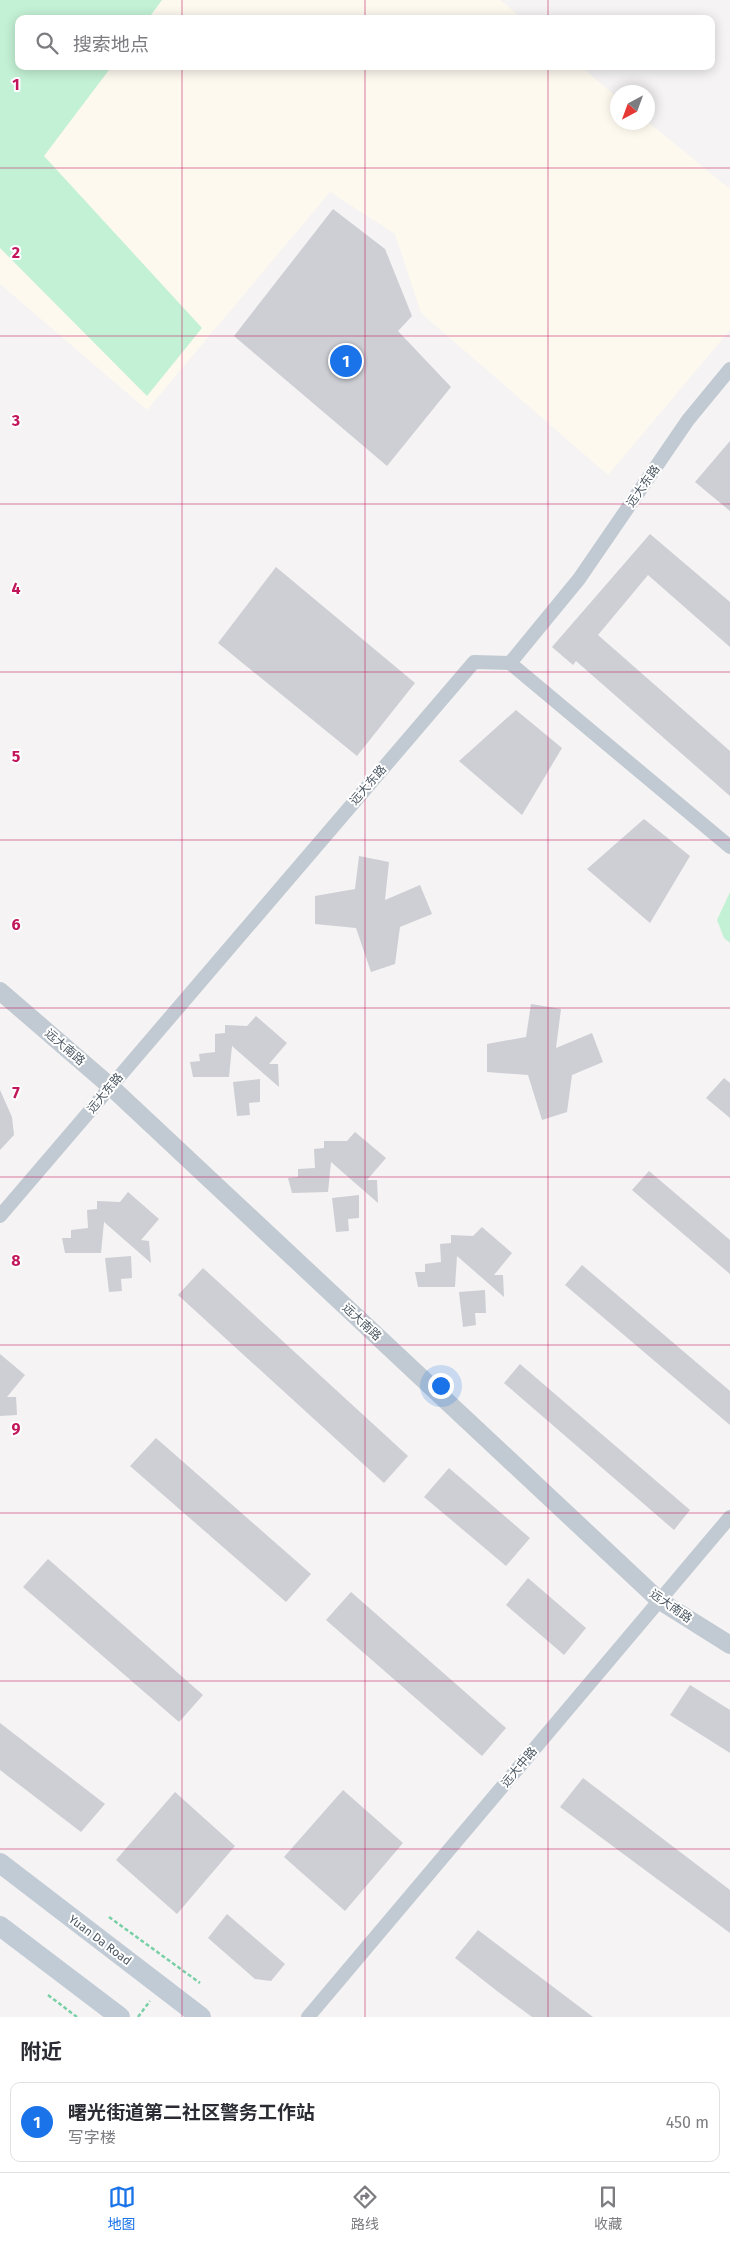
<!DOCTYPE html>
<html lang="zh">
<head>
<meta charset="utf-8">
<style>
	body { margin:0; font-family:"Fira Sans","Noto Sans SC",sans-serif; background:#f7f7f7; color:#2b2b33 }
	.compass { position:absolute; left:610px; top:85px; width:45px; height:45px; border-radius:50%; background:#fff; box-shadow:0 2px 12px #0003; rotate:221deg }
	.you { position:absolute; left:440px; top:1385px; width:18px; height:18px; margin:-12px; border:4px solid #fff; border-radius:50%; background:#1a73e8; box-shadow:0 0 0 8px #1a73e833 }
	.badge { display:grid; place-items:center; width:32px; height:32px; border-radius:50%; background:#1a73e8; color:#fff; font-size:16px; font-weight:700 }
	.pin { position:absolute; translate:-50% -50%; border:2px solid #fff; box-shadow:0 1px 5px #0006 }
	.list { margin:0; padding:0; list-style:none }
	h2 { display:flex; justify-content:space-between; align-items:center; height:65px; margin:0; padding:0 20px; font-size:21px }
	h2 small { font-size:16px; font-weight:400; color:#7c7c81 }
	.list li { display:grid; grid-template-columns:32px 1fr auto; gap:15px; align-items:center; box-sizing:border-box; height:80px; margin:0 10px 10px; padding:0 10px; border:1px solid #e1e1e2; border-radius:10px }
	.list b { display:block; font-size:19px; white-space:nowrap }
	.list p { margin:0; font-size:16px; white-space:nowrap; color:#7c7c81 }
	.list em { font-size:16px; font-style:normal; color:#7c7c81 }
	.icon { flex:none; width:28px; height:28px; fill:none; stroke:currentColor; stroke-width:2; stroke-linecap:round; stroke-linejoin:round }
	.map { position:relative; flex:none; width:730px; height:2017px; overflow:hidden }
	.search { position:absolute; background:#fff; box-shadow:0 2px 12px #0003; left:15px; right:15px; top:15px; height:55px; display:flex; align-items:center; gap:12px; box-sizing:border-box; padding:0 18px; border-radius:10px; color:#7c7c81; font-size:19px }
	.sheet { height:155px; background:#fff }
	nav { display:flex; justify-content:space-around; align-items:center; box-sizing:border-box; height:70px; border-top:1px solid #e1e1e2; background:#fff; font-size:14px; color:#7c7c81 }
	nav a { display:grid; justify-items:center; gap:2px }
	nav .on { color:#1a73e8 }
	.map>svg:first-child { display:block }
	.commercial { fill:#fdf9ef }
	.green { fill:#c3f1d5 }
	.building { fill:#cdcfd5 }
	.lines { fill:none; stroke-linecap:round; stroke-linejoin:round }
	.path { stroke:#7ad0a6; stroke-width:2.5; stroke-dasharray:4 2.5; stroke-linecap:butt }
	.minor { stroke:#c1cad2; stroke-width:14 }
	.tertiary { stroke:#c1cad2; stroke-width:18 }
	.secondary { stroke:#c1cbd6; stroke-width:20 }
	.grid { fill:none; stroke:#c2185b; stroke-width:1; stroke-opacity:0.55 }
	.labels { text-anchor:middle; stroke-width:4; stroke-linejoin:round; paint-order:stroke }
	.street-label { font-size:12px; fill:#4a5661; stroke:#fff }
	.grid-label { font-size:16px; text-anchor:middle; font-weight:bold; fill:#c2185b; stroke:#fff; stroke-width:4; stroke-linejoin:round; paint-order:stroke }
</style>
</head>
<body>
<div class="map">
<svg width="730" height="2017" viewBox="0 0 730 2017">
	<rect width="100%" height="100%" fill="#f5f3f3"/>
	<polygon class="commercial" points="0,0 500,0 523,19 19,19 19,66 580,66 617,97 618,122 648,122 730,189 730,330 608,475 421,313 395,234 330,192 147,410 0,284"/>
	<g class="green">
		<polygon points="0,0 162,0 148,19 19,19 19,66 112,66 44,156 202,328 147,396 0,248"/>
		<polygon points="730,892 730,943 724,938 717,920"/>
	</g>
	<g class="building">
		<polygon points="333,209 385,249 412,316 398,331 451,387 387,466 234,336"/>
		<polygon points="730,441 730,511 695,482"/>
		<polygon points="650,534 730,602 730,647 648,575 598,635 730,751 730,796 576,661 573,665 552,647"/>
		<polygon points="276,567 415,683 357,756 218,643"/>
		<polygon points="516,710 562,748 522,815 459,761"/>
		<polygon points="644,819 690,856 650,923 587,869"/>
		<polygon points="359,856 389,862 385,900 420,885 432,914 400,927 395,964 371,972 356,928 315,924 315,896 355,889"/>
		<polygon points="531,1004 561,1009 556,1048 592,1033 603,1062 572,1075 567,1112 542,1120 528,1075 487,1072 487,1044 526,1037"/>
		<polygon points="256,1016 287,1043 269,1064 278,1064 279,1087 232,1046 229,1077 193,1077 190,1062 200,1061 199,1054 215,1052 215,1034 225,1033 225,1025 247,1026"/>
		<polygon points="724,1078 730,1083 730,1118 706,1098"/>
		<polygon points="260,1079 260,1102 249,1103 250,1115 237,1116 233,1082"/>
		<polygon points="0,1090 12,1117 14,1135 0,1150"/>
		<polygon points="355,1132 386,1158 367,1180 377,1180 378,1203 331,1162 328,1192 292,1193 288,1178 298,1177 298,1169 315,1168 314,1149 324,1148 324,1141 347,1141"/>
		<polygon points="649,1171 730,1240 730,1274 632,1190"/>
		<polygon points="128,1192 159,1219 141,1240 149,1241 151,1263 104,1222 101,1253 65,1253 62,1238 71,1238 71,1230 88,1228 87,1210 97,1209 97,1201 120,1202"/>
		<polygon points="359,1195 359,1218 348,1219 349,1231 336,1232 332,1198"/>
		<polygon points="482,1227 512,1253 494,1275 503,1275 504,1297 457,1256 455,1287 418,1287 415,1272 425,1272 425,1264 441,1262 440,1244 451,1243 451,1235 473,1236"/>
		<polygon points="131,1256 132,1278 121,1279 122,1291 109,1292 105,1258"/>
		<polygon points="582,1265 730,1391 730,1425 565,1285"/>
		<polygon points="203,1268 408,1456 384,1483 178,1295"/>
		<polygon points="485,1290 486,1313 475,1313 476,1325 463,1327 459,1292"/>
		<polygon points="0,1354 25,1375 7,1397 16,1397 17,1415 0,1416"/>
		<polygon points="520,1364 690,1510 674,1530 504,1383"/>
		<polygon points="156,1438 311,1574 286,1602 130,1466"/>
		<polygon points="449,1468 530,1538 506,1566 424,1497"/>
		<polygon points="48,1559 203,1695 179,1722 23,1587"/>
		<polygon points="528,1578 586,1628 564,1655 506,1605"/>
		<polygon points="351,1592 506,1728 482,1756 326,1620"/>
		<polygon points="690,1685 730,1710 730,1753 670,1715"/>
		<polygon points="0,1723 105,1804 81,1832 0,1770"/>
		<polygon points="583,1778 730,1890 730,1933 560,1807"/>
		<polygon points="343,1790 403,1843 345,1911 284,1857"/>
		<polygon points="175,1792 235,1846 177,1914 116,1860"/>
		<polygon points="227,1914 285,1964 271,1981 255,1979 208,1938"/>
		<polygon points="478,1930 593,2017 532,2017 497,1991 455,1958"/>
	</g>
	<g class="lines">
		<g class="path">
			<polyline points="109,1917 200,1983"/>
			<polyline points="48,1995 77,2017"/>
			<polyline points="138,2017 150,2001"/>
		</g>
		<g class="minor">
			<polyline points="510,663 730,847"/>
			<polyline points="0,1216 474,662 510,663 579,579 688,420 730,369"/>
			<polyline points="308,2017 730,1517"/>
		</g>
		<polyline class="tertiary" points="0,991 110,1086 660,1601 730,1645"/>
		<g class="secondary">
			<polyline points="0,1863 201,2017"/>
			<polyline points="0,1926 120,2017"/>
		</g>
	</g>
	<path class="grid" d="M182,0V19M365,0V19M548,0V19M182,66V2017M365,66V2017M548,66V2017M0,168H730M0,336H730M0,504H730M0,672H730M0,840H730M0,1008H730M0,1177H730M0,1345H730M0,1513H730M0,1681H730M0,1849H730"/>
	<g class="labels">
		<g class="street-label">
			<text transform="translate(643 486) rotate(-55)" y="4">远大东路</text>
			<text transform="translate(368 785) rotate(-49)" y="4">远大东路</text>
			<text transform="translate(65 1047) rotate(41)" y="4">远大南路</text>
			<text transform="translate(105 1093) rotate(-50)" y="4">远大东路</text>
			<text transform="translate(362 1322) rotate(43)" y="4">远大南路</text>
			<text transform="translate(671 1606) rotate(35)" y="4">远大南路</text>
			<text transform="translate(519 1767) rotate(-50)" y="4">远大中路</text>
			<text transform="translate(100 1940) rotate(37)" y="4">Yuan Da Road</text>
		</g>
	</g>
	<g class="grid-label">
		<text x="16" y="90">1</text>
		<text x="16" y="258">2</text>
		<text x="16" y="426">3</text>
		<text x="16" y="594">4</text>
		<text x="16" y="762">5</text>
		<text x="16" y="930">6</text>
		<text x="16" y="1098">7</text>
		<text x="16" y="1266">8</text>
		<text x="16" y="1434">9</text>
	</g>
</svg>
<svg class="compass" viewBox="-18 -18 36 36"><path d="M0-13l5 13h-10z" fill="#e53935"/><path d="M0 13l5-13h-10z" fill="#7c7c81"/></svg>
<div class="you"></div>
<div class="pin badge" style="left:346px;top:361px">1</div>
<div class="search"><svg class="icon" aria-label="search" viewBox="0 0 24 24"><circle cx="10" cy="10" r="6"/><path d="M15 15l6 6"/></svg>搜索地点</div>
</div>
<section class="sheet">
<h2>附近<small></small></h2>
<ul class="list">
<li><span class="badge">1</span><div><b>曙光街道第二社区警务工作站</b><p>写字楼</p></div><em>450 m</em></li>
</ul>
</section>
<nav>
<a class="on"><svg class="icon" aria-label="map" viewBox="0 0 24 24"><path d="M3 6l6-2 6 2 6-2v14l-6 2-6-2-6 2zM9 4v14M15 6v14"/></svg>地图</a>
<a><svg class="icon" aria-label="directions" viewBox="0 0 24 24"><path d="M12 3l9 9-9 9-9-9zM9 14v-3h6M13 9l2 2-2 2"/></svg>路线</a>
<a><svg class="icon" aria-label="saved" viewBox="0 0 24 24"><path d="M7 4h10v16l-5-4-5 4z"/></svg>收藏</a>
</nav>
</body>
</html>
